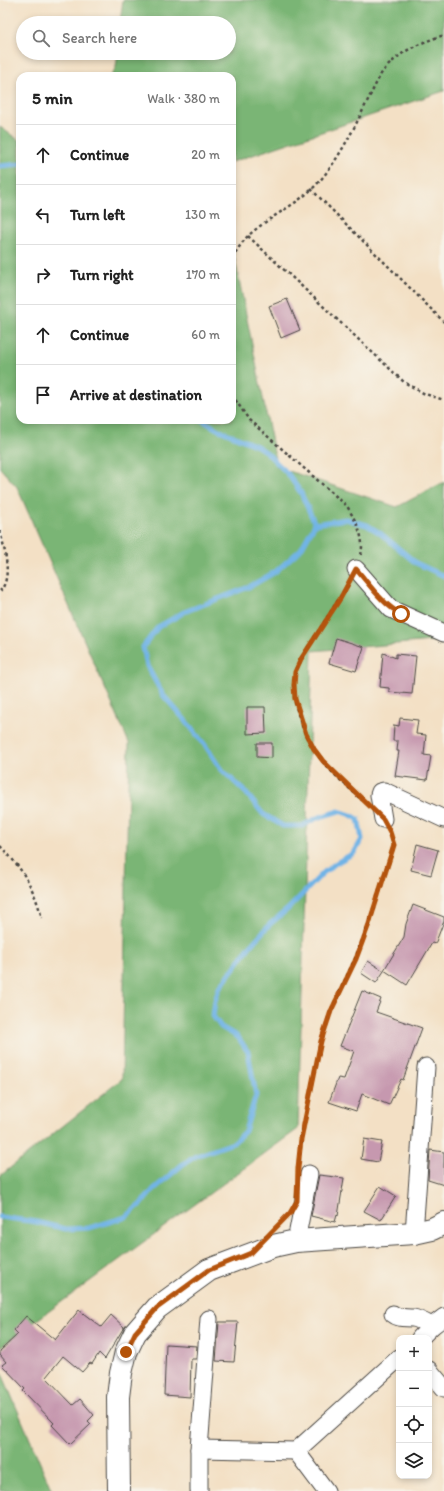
<!DOCTYPE html>
<html lang="en">
<head>
<meta charset="utf-8">
<style>
	body { margin:0; font-family:Itim,sans-serif; background:#f6f6f6; color:#222 }
	.controls { position:absolute; right:12px; bottom:12px; display:grid; overflow:hidden; border-radius:8px; box-shadow:0 2px 6px #0003 }
	.controls button { width:36px; height:36px; display:grid; place-items:center; padding:0; border:0; border-bottom:1px solid #e0e0e0; background:#fff; color:#222; font:20px sans-serif }
	.stop { position:absolute; width:12px; height:12px; margin:-9px; border:3px solid #b45309; border-radius:50%; background:#fff }
	.stop.end { background:#b45309; border-color:#fff; box-shadow:0 1px 4px #0008 }
	.list { margin:0; padding:0; list-style:none }
	h2 { display:flex; justify-content:space-between; align-items:center; height:52px; margin:0; padding:0 16px; font-size:17px }
	h2 small { font-size:13px; font-weight:400; color:#767676 }
	.list li { display:grid; grid-template-columns:26px 1fr auto; gap:12px; align-items:center; box-sizing:border-box; height:60px; padding:0 16px; border-top:1px solid #e0e0e0 }
	.list b { display:block; font-size:15px; white-space:nowrap }
	.list em { font-size:13px; font-style:normal; color:#767676 }
	.icon { flex:none; width:22px; height:22px; fill:none; stroke:currentColor; stroke-width:2; stroke-linecap:round; stroke-linejoin:round }
	.map { position:relative; flex:none; width:444px; height:1491px; overflow:hidden }
	.search { position:absolute; background:#fff; box-shadow:0 2px 6px #0003; left:16px; top:16px; width:220px; height:44px; display:flex; align-items:center; gap:10px; box-sizing:border-box; padding:0 14px; border-radius:22px; color:#767676; font-size:15px }
	.panel { position:absolute; background:#fff; box-shadow:0 2px 6px #0003; left:16px; top:72px; width:220px; height:352px; border-radius:12px }
	.map>svg:first-child { display:block }
	.forest { fill:#7ab574; stroke:#527050 }
	.lines { fill:none; stroke-linecap:round; stroke-linejoin:round }
	.stream { stroke:#71b4e6; stroke-width:5 }
	.building { fill:#c698af }
	.street-casing { stroke:#494642; stroke-width:19 }
	.secondary-casing { stroke:#494642; stroke-width:24 }
	.path { stroke:#494642; stroke-width:2.5; stroke-dasharray:3 3; stroke-linecap:butt }
	.street { stroke:#fff; stroke-width:17 }
	.secondary { stroke:#fff; stroke-width:22 }
	.route { stroke:#b45309; stroke-width:5 }
</style>
</head>
<body>
<div class="map">
<svg width="444" height="1491" viewBox="0 0 444 1491">
	<rect width="100%" height="100%" fill="#f7f3e8"/>
	<filter id="ink" filterUnits="userSpaceOnUse"><feTurbulence type="fractalNoise" baseFrequency=".025" numOctaves="2"/><feDisplacementMap in="SourceGraphic" scale="8" xChannelSelector="R" yChannelSelector="G"/><feConvolveMatrix kernelMatrix="1 2 1 2 8 2 1 2 1" color-interpolation-filters="sRGB"/></filter>
	<filter id="wash" filterUnits="userSpaceOnUse"><feTurbulence type="fractalNoise" baseFrequency=".012" numOctaves="4" result="noise"/><feDisplacementMap in="SourceGraphic" scale="16" xChannelSelector="R" yChannelSelector="G"/><feGaussianBlur stdDeviation="0.9" result="paint"/><feColorMatrix in="noise" values="0 0 0 0 0 0 0 0 0 0 0 0 0 0 0 0 0 1.4 0 .05"/><feComposite in="paint" operator="in"/></filter>
	<g filter="url(#wash)">
		<rect width="100%" height="100%" fill="#f3e0c5"/>
		<g class="forest">
			<polygon points="123,0 444,0 444,91 232,162 232,76 111,76 116,67 118,53 229,53 229,23 120,23"/>
			<polygon points="0,127 20,141 20,420 232,420 232,245 277,467 397,507 444,482 444,640 312,651 298,1129 0,1347 0,1176 122,1079 129,743 17,487 0,468"/>
			<polygon points="0,1369 52,1491 0,1491"/>
		</g>
		<g class="lines">
			<g class="stream">
				<polyline points="0,166 20,164"/>
				<polyline points="315,524 346,519 367,525 380,533 416,563 444,576"/>
				<polyline points="0,1217 36,1222 66,1229 89,1228 126,1217 143,1202 153,1190 183,1164 196,1156 233,1143 245,1131 256,1095 248,1052 238,1037 221,1027 213,1016 215,1001 219,988 251,945 270,924 288,909 323,873 336,863 354,853 362,839 358,819 351,815 339,811 317,818 302,826 283,826 263,814 246,793 220,768 205,745 185,720 163,695 147,666 143,647 158,627 174,618 184,612 249,587 275,572 301,549 315,524 301,493 288,474 266,452 257,446 217,429 202,420"/>
			</g>
		</g>
		<g id="blocks">
			<g class="building">
				<polygon points="287,299 300,330 281,338 269,306"/>
				<polygon points="336,638 364,647 356,671 329,663"/>
				<polygon points="383,653 396,658 396,654 416,656 412,694 389,692 389,688 380,687"/>
				<polygon points="247,707 265,707 266,733 247,734"/>
				<polygon points="400,718 418,720 416,734 426,735 424,755 431,756 427,780 395,776 399,751 397,751 398,741 393,741 394,725 399,726"/>
				<polygon points="257,743 272,743 272,758 257,757"/>
				<polygon points="417,844 438,850 431,875 411,870"/>
				<polygon points="413,905 444,917 444,921 435,944 432,943 407,985 384,970 404,937 406,924"/>
				<polygon points="368,961 384,971 376,983 361,973"/>
				<polygon points="362,991 381,999 376,1012 422,1028 403,1080 401,1079 389,1105 362,1094 356,1111 329,1102 338,1078 344,1079 354,1051 340,1046"/>
				<polygon points="364,1139 382,1142 378,1162 361,1159"/>
				<polygon points="430,1150 444,1152 444,1185 428,1180"/>
				<polygon points="319,1175 344,1178 338,1216 337,1215 335,1222 311,1216"/>
				<polygon points="380,1186 396,1196 381,1220 364,1211"/>
				<polygon points="79,1310 101,1327 111,1315 124,1327 105,1359 99,1353 92,1364 90,1363 82,1372 63,1356 46,1377 73,1405 80,1399 94,1415 88,1421 91,1424 70,1444 52,1425 54,1423 23,1391 25,1389 2,1365 6,1362 0,1355 0,1351 18,1334 14,1330 26,1316 55,1340"/>
				<polygon points="219,1322 238,1322 234,1362 216,1361"/>
				<polygon points="166,1344 197,1346 196,1359 191,1359 190,1397 164,1395"/>
			</g>
		</g>
	</g>
	<g filter="url(#ink)">
		<use href="#blocks" fill-opacity="0" stroke="#494642" stroke-width="1"/>
		<g class="lines">
			<defs>
				<g id="street">
					<polyline points="356,569 391,609 444,633"/>
					<polyline points="383,819 379,795 380,792 384,791 444,819"/>
					<polyline points="414,1233 426,1067"/>
					<polyline points="296,1241 309,1174"/>
					<path d="M393,1314C399,1319 405,1317 413,1318C419,1319 426,1323 432,1326"/>
					<polyline points="420,1338 432,1326 444,1317"/>
					<polyline points="429,1370 444,1388"/>
					<polyline points="199,1449 296,1451"/>
					<polyline points="199,1491 199,1449 209,1319"/>
					<polyline points="326,1491 296,1451 399,1358"/>
				</g>
				<polyline id="secondary" points="119,1491 118,1397 121,1373 126,1352 135,1333 157,1308 209,1270 273,1246 296,1241 414,1233 432,1229 444,1223"/>
			</defs>
			<use href="#street" class="street-casing"/>
			<use href="#secondary" class="secondary-casing"/>
			<g class="path">
				<polyline points="311,189 444,322"/>
				<polyline points="248,236 404,382 425,394 444,400"/>
				<path d="M232,258C237,250 242,242 248,236C267,218 293,207 312,189C342,160 361,112 381,74C399,51 417,44 444,35"/>
				<path d="M232,395L249,420L347,506C356,522 365,536 361,555"/>
				<path d="M0,531C4,547 13,578 0,591"/>
				<path d="M348,585L301,659C299,664 296,669 295,674C290,703 304,737 322,760C333,775 349,787 362,800"/>
				<path d="M0,846C23,869 33,886 42,918"/>
				<polyline points="299,1161 301,1139 321,1041 331,1011 355,959 369,924 394,845 391,834"/>
			</g>
			<use href="#street" class="street"/>
			<use href="#secondary" class="secondary"/>
		</g>
	</g>
	<g class="lines" filter="url(#ink)">
		<path class="route" d="M126,1352L135,1333L157,1308L209,1270L251,1253L290,1213L297,1201L298,1168L301,1139L321,1041L331,1011L356,959L369,924L394,845L390,832L383,819L323,761L314,749L306,734L295,699L294,685L295,672L301,659L340,599L356,569C370,585 382,604 401,614"/>
	</g>
</svg>
<div class="controls">
<button>+</button>
<button>−</button>
<button><svg class="icon" aria-label="locate" viewBox="0 0 24 24"><circle cx="12" cy="12" r="6"/><path d="M12 2v4M12 18v4M2 12h4M18 12h4"/></svg></button>
<button><svg class="icon" aria-label="layers" viewBox="0 0 24 24"><path d="M12 4l9 5-9 5-9-5zM3 14l9 5 9-5"/></svg></button>
</div>
<div class="stop" style="left:401px;top:614px"></div>
<div class="stop end" style="left:126px;top:1352px"></div>
<div class="search"><svg class="icon" aria-label="search" viewBox="0 0 24 24"><circle cx="10" cy="10" r="6"/><path d="M15 15l6 6"/></svg>Search here</div>
<section class="panel">
<h2>5 min<small>Walk · 380 m</small></h2>
<ul class="list">
<li><svg class="icon" aria-label="ahead" viewBox="0 0 24 24"><path d="M12 20V5M6 11l6-6 6 6"/></svg><div><b>Continue</b></div><em>20 m</em></li>
<li><svg class="icon" aria-label="left" viewBox="0 0 24 24"><path d="M17 20v-9H6M10 6l-5 5 5 5"/></svg><div><b>Turn left</b></div><em>130 m</em></li>
<li><svg class="icon" aria-label="right" viewBox="0 0 24 24"><path d="M7 20v-9h11M14 6l5 5-5 5"/></svg><div><b>Turn right</b></div><em>170 m</em></li>
<li><svg class="icon" aria-label="ahead" viewBox="0 0 24 24"><path d="M12 20V5M6 11l6-6 6 6"/></svg><div><b>Continue</b></div><em>60 m</em></li>
<li><svg class="icon" aria-label="arrive" viewBox="0 0 24 24"><path d="M6 21V4h12l-3 4 3 4H6"/></svg><div><b>Arrive at destination</b></div></li>
</ul>
</section>
</div>
</body>
</html>
